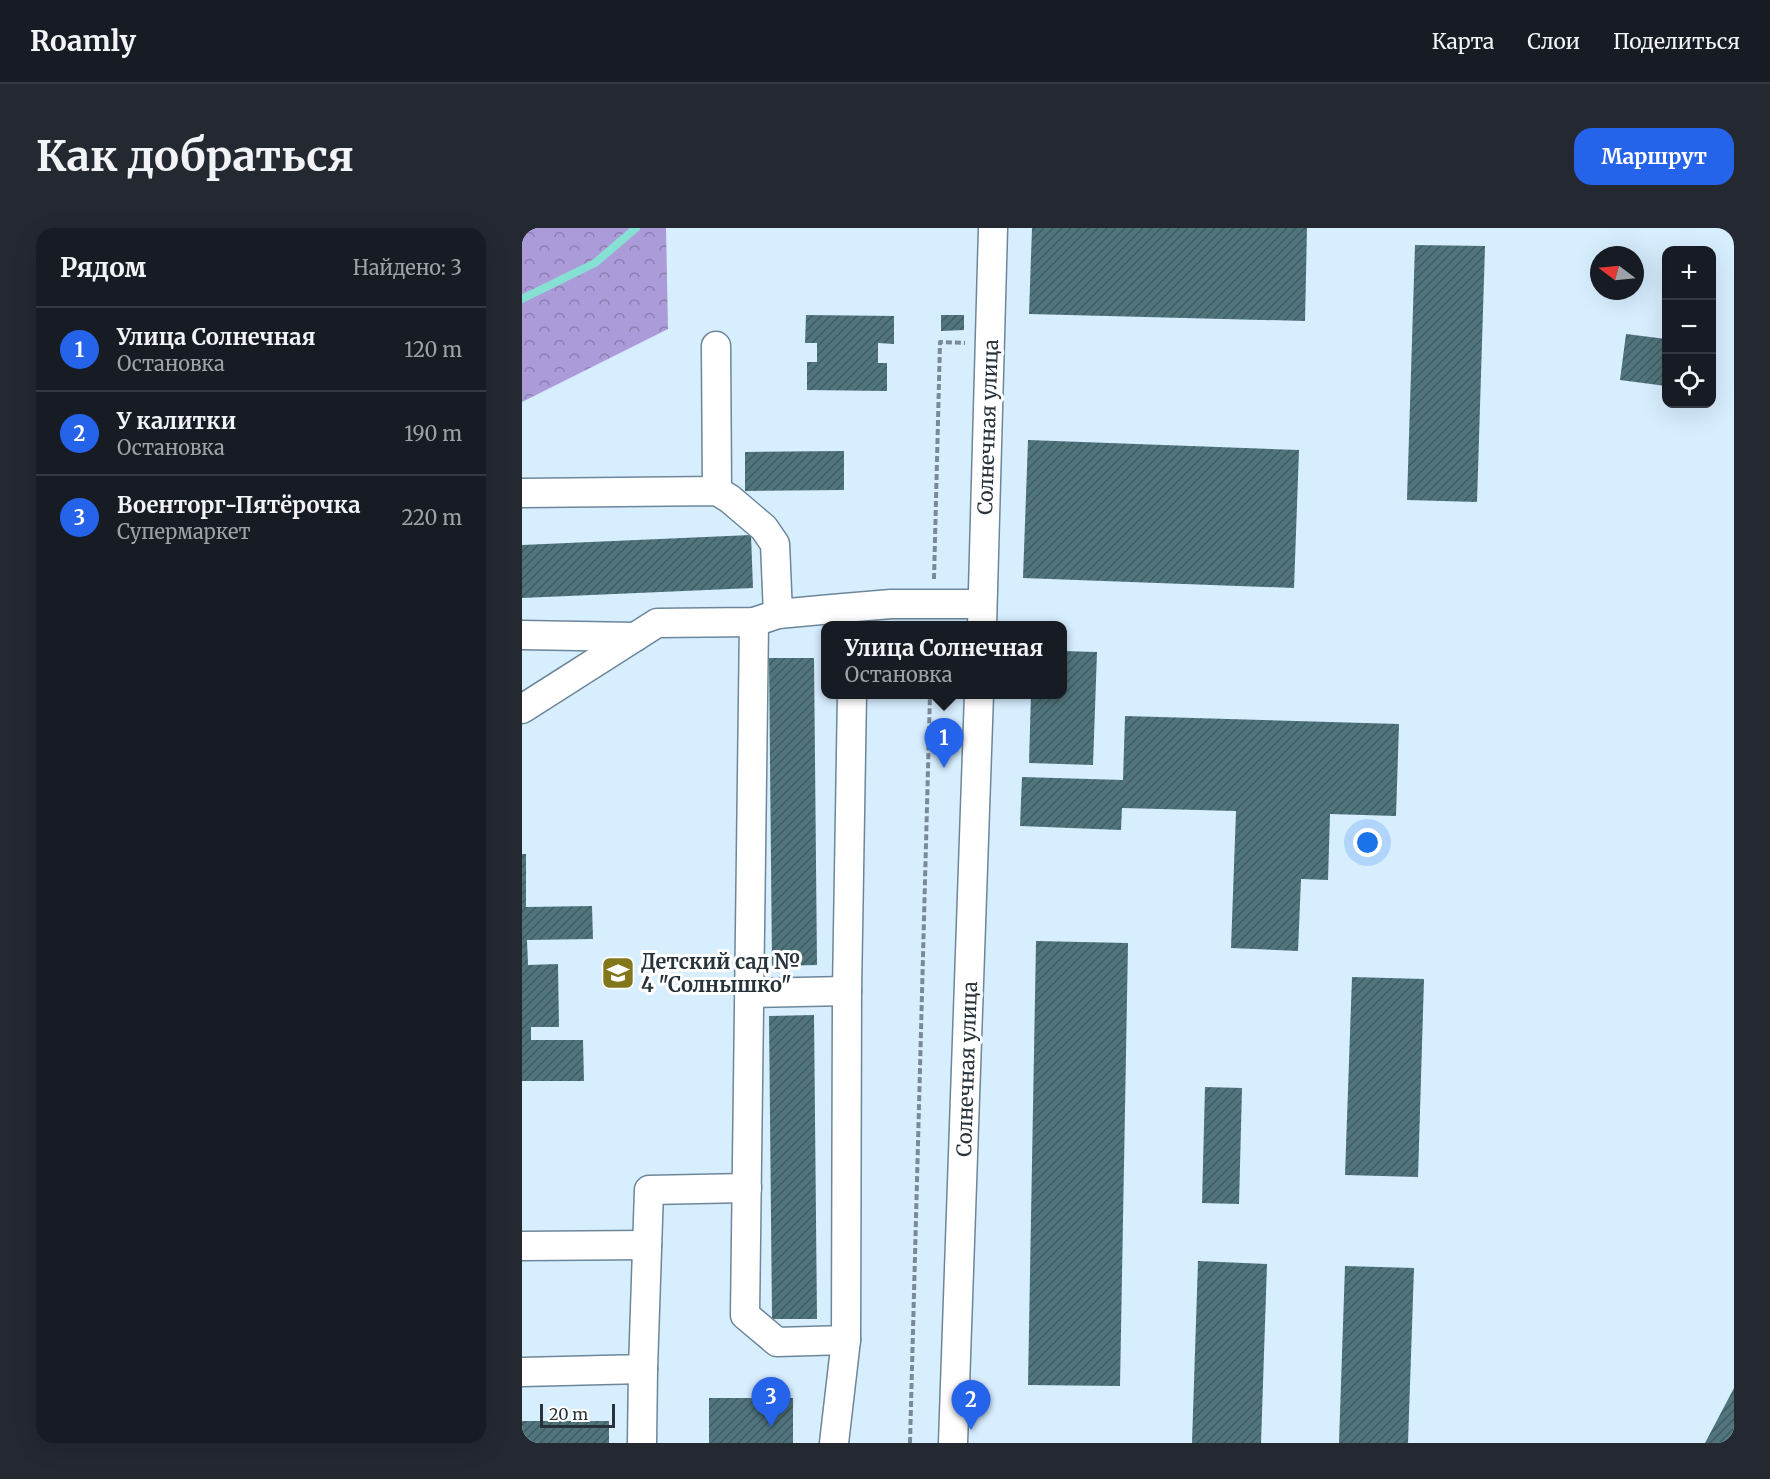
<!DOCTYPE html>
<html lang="ru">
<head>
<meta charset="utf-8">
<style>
	body { margin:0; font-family:Merriweather,serif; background:#242831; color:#f1f3f6 }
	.controls { position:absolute; right:18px; top:18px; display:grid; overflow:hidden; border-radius:12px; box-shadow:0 6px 24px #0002 }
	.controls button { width:54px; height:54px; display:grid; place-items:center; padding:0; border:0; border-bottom:2px solid #363941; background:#171b24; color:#f1f3f6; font:30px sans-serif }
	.compass { position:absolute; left:1068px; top:18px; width:54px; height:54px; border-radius:50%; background:#171b24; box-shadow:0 6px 24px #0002; rotate:286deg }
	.scale { position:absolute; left:18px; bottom:15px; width:75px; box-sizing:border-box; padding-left:6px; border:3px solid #27323a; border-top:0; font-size:16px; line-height:21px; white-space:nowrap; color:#27323a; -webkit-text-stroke:4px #fff; paint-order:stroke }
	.you { position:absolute; left:846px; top:615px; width:21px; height:21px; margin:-15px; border:4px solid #fff; border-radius:50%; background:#1a73e8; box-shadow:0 0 0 9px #1a73e833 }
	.badge { display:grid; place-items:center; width:39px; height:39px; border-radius:50%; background:#2563eb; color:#fff; font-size:20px; font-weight:700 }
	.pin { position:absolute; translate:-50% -50px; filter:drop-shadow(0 2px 3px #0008) }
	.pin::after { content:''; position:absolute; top:32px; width:21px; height:18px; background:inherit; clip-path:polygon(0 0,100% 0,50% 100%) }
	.popup { position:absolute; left:299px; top:393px; width:246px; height:78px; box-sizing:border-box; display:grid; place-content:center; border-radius:12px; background:#171b24; filter:drop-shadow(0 2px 4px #0005); font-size:20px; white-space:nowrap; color:#9ea1a6 }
	.popup b { font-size:22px; color:#f1f3f6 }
	.popup::after { content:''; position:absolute; left:50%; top:100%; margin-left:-12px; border:12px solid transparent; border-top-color:#171b24 }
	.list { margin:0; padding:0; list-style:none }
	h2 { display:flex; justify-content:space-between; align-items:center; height:78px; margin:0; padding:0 24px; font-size:26px }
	h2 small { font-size:20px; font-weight:400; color:#9ea1a6 }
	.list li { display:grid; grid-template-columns:39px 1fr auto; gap:18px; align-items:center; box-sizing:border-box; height:84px; padding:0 24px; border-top:2px solid #363941 }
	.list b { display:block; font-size:22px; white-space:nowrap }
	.list p { margin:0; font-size:20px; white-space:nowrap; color:#9ea1a6 }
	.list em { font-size:20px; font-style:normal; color:#9ea1a6 }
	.icon { flex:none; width:33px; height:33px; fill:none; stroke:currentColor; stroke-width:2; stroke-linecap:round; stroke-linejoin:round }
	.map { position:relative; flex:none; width:1212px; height:1215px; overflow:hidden; border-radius:18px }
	header { display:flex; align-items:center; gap:36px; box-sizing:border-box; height:84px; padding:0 30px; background:#171b24; border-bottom:2px solid #363941 }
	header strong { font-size:28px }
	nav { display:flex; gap:33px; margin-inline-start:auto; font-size:21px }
	.intro { display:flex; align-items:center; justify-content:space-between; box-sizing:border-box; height:144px; padding:0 36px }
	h1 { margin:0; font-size:42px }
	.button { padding:15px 27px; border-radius:18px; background:#2563eb; color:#fff; font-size:21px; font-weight:700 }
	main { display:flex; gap:36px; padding:0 36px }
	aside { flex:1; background:#171b24; border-radius:18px; box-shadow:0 6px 24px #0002 }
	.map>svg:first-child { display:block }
	.forest { fill:url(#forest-crowns) }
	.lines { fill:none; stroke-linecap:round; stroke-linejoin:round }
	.stream { stroke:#86e0d4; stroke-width:8 }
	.building { fill:url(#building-hatch) }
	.minor-casing { stroke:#6c869a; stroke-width:31 }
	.path { stroke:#798a96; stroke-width:4; stroke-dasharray:6 3; stroke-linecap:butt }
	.minor { stroke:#fff; stroke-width:28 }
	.labels { text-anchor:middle; stroke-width:6; stroke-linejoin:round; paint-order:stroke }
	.street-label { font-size:20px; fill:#27323a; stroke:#fff }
	.poi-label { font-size:20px; font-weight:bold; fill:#27323a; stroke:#fff; text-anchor:start }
</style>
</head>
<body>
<header>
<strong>Roamly</strong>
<nav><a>Карта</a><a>Слои</a><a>Поделиться</a></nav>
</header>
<div class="intro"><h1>Как добраться</h1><a class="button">Маршрут</a></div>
<main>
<aside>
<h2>Рядом<small>Найдено: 3</small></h2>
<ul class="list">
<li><span class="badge">1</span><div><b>Улица Солнечная</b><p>Остановка</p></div><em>120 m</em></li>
<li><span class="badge">2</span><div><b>У калитки</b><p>Остановка</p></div><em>190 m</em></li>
<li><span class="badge">3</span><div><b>Военторг-Пятёрочка</b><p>Супермаркет</p></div><em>220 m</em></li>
</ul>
</aside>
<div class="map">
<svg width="1212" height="1215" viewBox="0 0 1212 1215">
	<defs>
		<pattern id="forest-crowns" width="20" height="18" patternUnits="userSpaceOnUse" patternTransform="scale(1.5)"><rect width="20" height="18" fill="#ab9bd8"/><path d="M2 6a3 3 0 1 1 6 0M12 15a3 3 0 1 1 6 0" fill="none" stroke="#8b7fb0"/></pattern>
		<pattern id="building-hatch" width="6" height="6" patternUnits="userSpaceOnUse" patternTransform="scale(1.5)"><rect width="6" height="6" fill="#51757d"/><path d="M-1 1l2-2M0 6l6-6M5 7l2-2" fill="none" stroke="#405c62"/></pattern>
	</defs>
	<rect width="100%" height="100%" fill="#d7eeff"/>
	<polygon class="forest" points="7,0 144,0 146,101 0,174 0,3"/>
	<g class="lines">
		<polyline class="stream" points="0,71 73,35 114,0"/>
	</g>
	<g class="building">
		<polygon points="510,0 785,0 783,93 507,86"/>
		<polygon points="893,17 963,18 955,274 885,272"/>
		<polygon points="284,87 372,88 372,116 356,115 356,135 365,135 365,163 285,162 285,134 295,134 295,115 283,115"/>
		<polygon points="419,87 442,87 442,102 419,103"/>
		<polygon points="1104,106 1144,111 1144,158 1098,152"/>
		<polygon points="506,212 777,222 772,360 501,350"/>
		<polygon points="322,223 322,262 223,263 223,224"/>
		<polygon points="229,307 231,360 0,370 0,317"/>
		<polygon points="540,423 575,424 571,537 507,535 509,466 540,466"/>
		<polygon points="247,430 292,430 295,737 250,738"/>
		<polygon points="603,488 877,496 874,588 808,586 806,652 779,651 776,723 709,720 714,583 600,580 599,602 498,598 500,549 601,552"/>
		<polygon points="0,626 4,626 4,679 70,678 71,711 5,712 6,737 36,736 37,799 9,799 9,812 61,812 62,853 0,853"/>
		<polygon points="514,713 606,715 598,1158 506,1157"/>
		<polygon points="830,749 902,751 896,949 823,947"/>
		<polygon points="292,787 295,1091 250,1091 247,788"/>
		<polygon points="683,859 720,860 717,976 680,975"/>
		<polygon points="676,1033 745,1036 739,1215 670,1215"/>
		<polygon points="823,1038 892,1040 886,1215 817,1215"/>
		<polygon points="1212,1160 1212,1215 1183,1215"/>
		<rect x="187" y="1170" width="84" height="45"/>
		<rect x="0" y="1193" width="87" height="22"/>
	</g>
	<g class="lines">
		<defs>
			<g id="minor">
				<polyline points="194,118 195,263"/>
				<polyline points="0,265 195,263 208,271 242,300 253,316 256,386"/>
				<polyline points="232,394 223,1087 255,1114 324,1112 325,763 330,466"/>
				<polyline points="460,398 471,0"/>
				<polyline points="0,407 113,409"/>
				<polyline points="0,481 135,395 232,394 256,386 310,381 369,376 460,376"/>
				<polyline points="227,765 325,763"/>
				<polyline points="0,1018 125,1017"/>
				<polyline points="0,1144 121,1141 127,962 225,960"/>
				<polyline points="120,1215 121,1141"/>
				<polyline points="312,1215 324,1112"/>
				<polyline points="431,1215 457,466"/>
			</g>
		</defs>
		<use href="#minor" class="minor-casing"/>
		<g class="path">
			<polyline points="412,351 418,114 443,115"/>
			<polyline points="388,1215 408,466"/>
		</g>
		<use href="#minor" class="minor"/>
	</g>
	<defs>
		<symbol id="school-square" viewBox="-11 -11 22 22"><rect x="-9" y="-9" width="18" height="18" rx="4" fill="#82771b" stroke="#fff"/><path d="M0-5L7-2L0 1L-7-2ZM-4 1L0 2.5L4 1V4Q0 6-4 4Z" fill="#fff"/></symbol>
	</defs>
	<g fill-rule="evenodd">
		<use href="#school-square" x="77" y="726" width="38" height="38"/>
	</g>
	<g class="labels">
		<g class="street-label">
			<text transform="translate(466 199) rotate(-88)" y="7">Солнечная улица</text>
			<text transform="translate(445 841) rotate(-88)" y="7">Солнечная улица</text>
		</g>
		<g class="poi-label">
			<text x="119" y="741">Детский сад №<tspan x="119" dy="23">4 "Солнышко"</tspan></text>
		</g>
	</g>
</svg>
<div class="controls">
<button>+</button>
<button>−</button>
<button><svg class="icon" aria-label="locate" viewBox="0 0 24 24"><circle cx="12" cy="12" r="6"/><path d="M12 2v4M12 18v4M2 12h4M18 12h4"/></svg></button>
</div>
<svg class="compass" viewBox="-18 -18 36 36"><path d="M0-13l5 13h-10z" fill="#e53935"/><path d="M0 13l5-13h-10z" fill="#9ea1a6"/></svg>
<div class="scale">20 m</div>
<div class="you"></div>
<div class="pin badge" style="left:422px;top:540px">1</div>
<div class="popup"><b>Улица Солнечная</b>Остановка</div>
<div class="pin badge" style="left:449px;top:1202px">2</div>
<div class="pin badge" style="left:249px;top:1199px">3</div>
</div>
</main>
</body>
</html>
